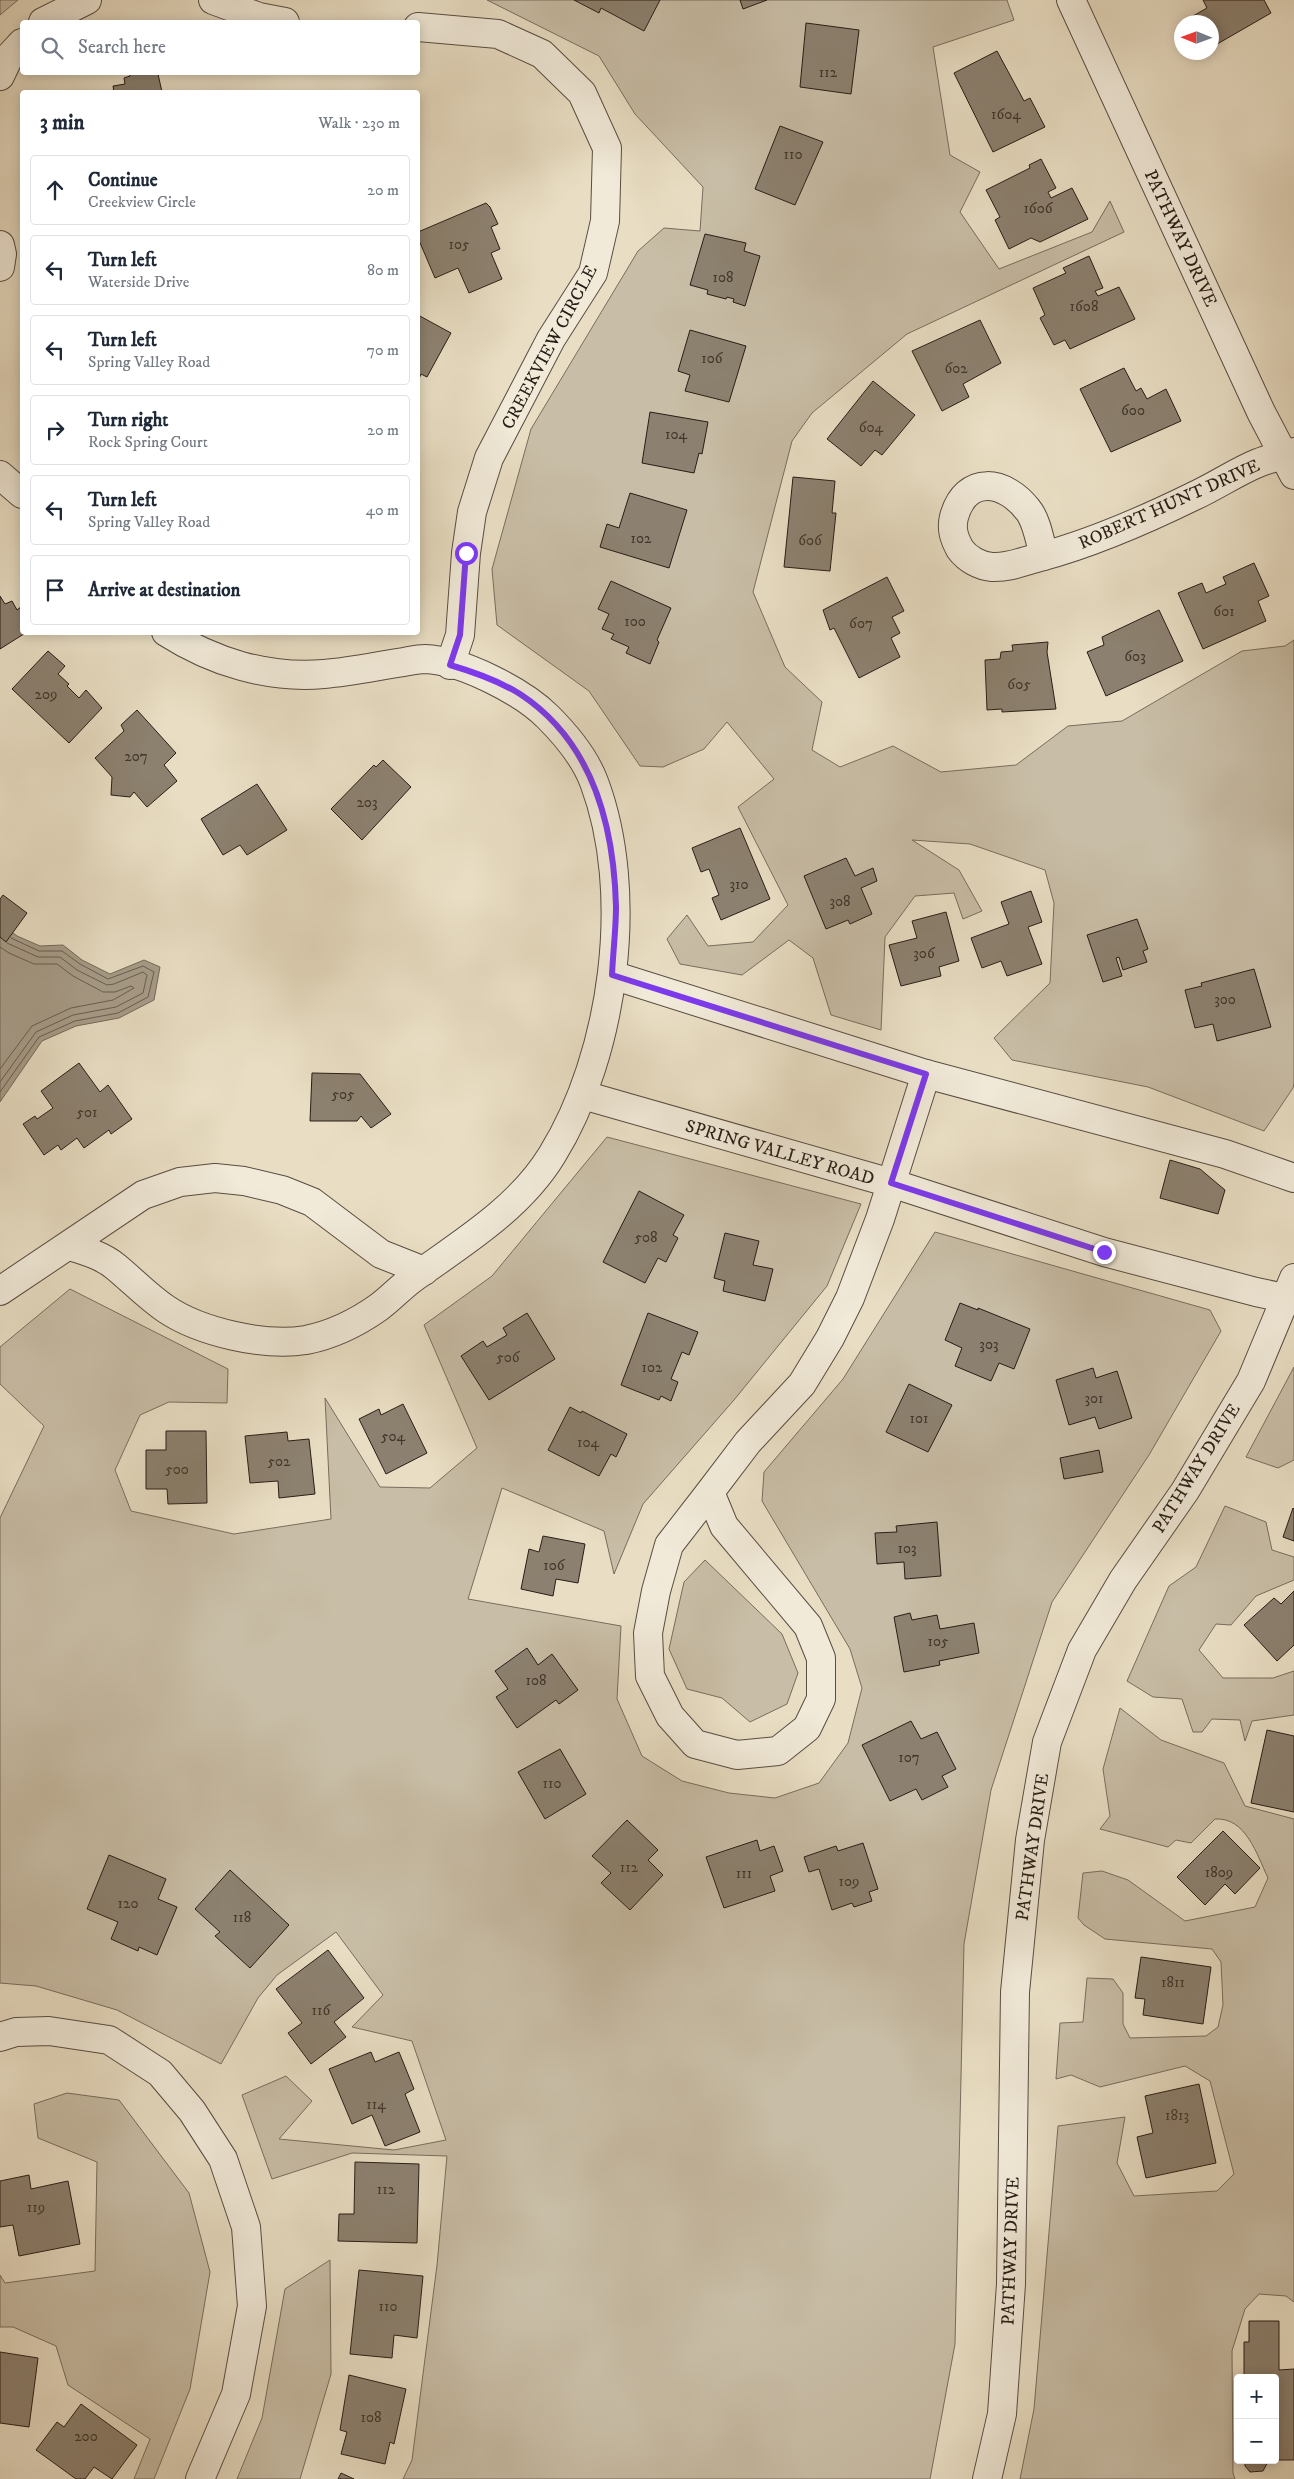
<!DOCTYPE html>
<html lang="en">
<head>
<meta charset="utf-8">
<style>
	body { margin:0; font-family:"IM FELL DW Pica",serif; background:#f6f6f7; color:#1f2937 }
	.controls { position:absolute; right:15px; bottom:15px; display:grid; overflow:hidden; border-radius:5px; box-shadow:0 2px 12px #0003 }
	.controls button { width:45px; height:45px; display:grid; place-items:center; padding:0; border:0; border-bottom:1px solid #e0e1e3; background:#fff; color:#1f2937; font:25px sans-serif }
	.compass { position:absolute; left:1174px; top:15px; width:45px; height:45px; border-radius:50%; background:#fff; box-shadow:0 2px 12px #0003; rotate:271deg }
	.stop { position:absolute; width:15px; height:15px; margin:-11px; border:4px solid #7c3aed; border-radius:50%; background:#fff }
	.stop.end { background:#7c3aed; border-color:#fff; box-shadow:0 1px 5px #0008 }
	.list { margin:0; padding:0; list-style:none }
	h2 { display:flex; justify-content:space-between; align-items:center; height:65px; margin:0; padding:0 20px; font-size:21px }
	h2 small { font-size:16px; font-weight:400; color:#747a83 }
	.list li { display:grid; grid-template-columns:32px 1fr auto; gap:15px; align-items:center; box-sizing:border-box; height:70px; margin:0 10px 10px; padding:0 10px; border:1px solid #e0e1e3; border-radius:5px }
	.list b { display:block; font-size:19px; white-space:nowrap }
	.list p { margin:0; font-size:16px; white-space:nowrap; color:#747a83 }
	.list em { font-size:16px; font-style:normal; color:#747a83 }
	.icon { flex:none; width:28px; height:28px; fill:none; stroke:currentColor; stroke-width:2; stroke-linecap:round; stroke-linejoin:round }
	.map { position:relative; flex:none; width:1294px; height:2479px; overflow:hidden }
	.search { position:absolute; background:#fff; box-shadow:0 2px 12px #0003; left:20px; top:20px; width:400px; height:55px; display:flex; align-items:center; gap:12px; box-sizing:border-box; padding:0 18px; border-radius:5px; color:#747a83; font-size:19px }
	.panel { position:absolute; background:#fff; box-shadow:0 2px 12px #0003; left:20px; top:90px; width:400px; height:545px; border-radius:5px }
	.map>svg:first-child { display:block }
	.green { fill:#c8bda6; stroke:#786d5e }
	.water { fill:#a79c89; stroke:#74695b }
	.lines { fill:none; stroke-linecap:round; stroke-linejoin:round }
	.shore { stroke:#685c50; stroke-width:1 }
	.building { fill:#8c8170; stroke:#281d16 }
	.minor-casing { stroke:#584d42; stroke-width:30 }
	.minor { stroke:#f1ead9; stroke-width:28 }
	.route { stroke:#7c3aed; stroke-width:6 }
	.labels { text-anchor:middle; stroke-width:5; stroke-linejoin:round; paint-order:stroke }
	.number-label { font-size:15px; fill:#41362c }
	.street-label { font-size:18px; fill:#281d16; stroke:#f1ead9 }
</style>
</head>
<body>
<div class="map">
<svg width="1294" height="2479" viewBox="0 0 1294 2479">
	<rect width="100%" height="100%" fill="#e9dec4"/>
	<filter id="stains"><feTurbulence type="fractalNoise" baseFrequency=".004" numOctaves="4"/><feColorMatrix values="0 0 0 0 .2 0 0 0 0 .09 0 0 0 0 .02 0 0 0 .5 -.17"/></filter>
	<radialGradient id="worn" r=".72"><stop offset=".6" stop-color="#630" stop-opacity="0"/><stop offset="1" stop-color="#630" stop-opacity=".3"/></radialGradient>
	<g class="green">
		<polygon points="0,0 18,0 0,15"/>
		<polygon points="487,0 1007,0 1014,20 933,47 950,155 980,172 960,212 999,269 1092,232 1110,201 1124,232 907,334 812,413 792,441 753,592 785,667 822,702 812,750 840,767 893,746 941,772 1016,765 1068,726 1122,721 1242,651 1285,646 1294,640 1294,1083 1293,1088 1264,1131 1148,1087 1012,1060 994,1038 1050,983 1054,903 1045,870 970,844 912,840 959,870 982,911 963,919 954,893 915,896 885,937 881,1030 831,1015 813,958 789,940 742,975 680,964 667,939 687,915 708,946 753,942 788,905 738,807 774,779 727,722 704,749 663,767 640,766 589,691 497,625 492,569 531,429 638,251 664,228 700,231 703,187 635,114 599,56"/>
		<polygon points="607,1137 861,1204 827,1286 734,1400 643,1504 614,1574 604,1531 502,1488 468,1599 621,1626 617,1699 642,1756 682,1781 729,1793 775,1798 819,1783 848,1743 862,1688 850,1649 762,1501 764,1472 843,1379 935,1232 1210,1310 1221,1331 1149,1455 1052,1602 991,1790 964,1944 955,2344 930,2479 403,2479 412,2460 437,2265 447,2156 352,2153 272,2179 242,2095 286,2076 312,2101 279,2139 394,2150 446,2140 412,2041 352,2027 383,1995 336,1932 277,1975 258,1998 221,2064 117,2010 36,1986 0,1983 0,1518 44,1426 0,1384 0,1347 70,1289 228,1369 227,1403 169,1402 140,1415 115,1470 131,1511 234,1534 331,1519 325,1398 380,1487 430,1488 477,1448 424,1325 492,1276"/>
		<polygon points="1294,1367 1294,1460 1278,1468 1246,1457"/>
		<polygon points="1225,1506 1266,1522 1272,1550 1294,1557 1294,1580 1256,1596 1231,1625 1216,1624 1199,1650 1223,1678 1273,1678 1294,1671 1294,1715 1252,1721 1245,1741 1240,1720 1212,1719 1202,1732 1193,1732 1182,1699 1153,1697 1127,1681 1169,1586 1196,1567"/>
		<polygon points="705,1560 782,1634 798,1673 787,1704 750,1722 722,1698 687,1689 669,1649 684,1582"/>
		<path d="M1120,1708L1161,1740L1224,1763L1245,1806L1294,1819V2302L1286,2296L1259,2294L1245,2309L1232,2351L1233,2473L1235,2479H1020L1034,2409L1058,2126L1125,2117L1117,2163L1134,2196L1217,2191L1234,2174L1210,2081L1185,2066L1100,2087L1071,2075L1056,2079L1060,2023L1083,2022L1087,1978L1113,1979L1123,1993V2024L1130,2038L1206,2036L1218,2027L1223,2005L1221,1962L1212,1949L1105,1939L1084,1925L1078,1918L1083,1873L1102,1871L1128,1880L1185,1921L1255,1907L1268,1878C1257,1855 1246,1817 1215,1819L1191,1843L1176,1840L1168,1847L1100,1829L1110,1816L1103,1769Z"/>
		<polygon points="67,2093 119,2100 189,2193 210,2272 190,2389 154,2479 134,2479 150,2439 68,2385 56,2346 13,2327 0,2327 0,2275 5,2283 95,2271 97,2162 38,2138 34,2104"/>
		<polygon points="330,2260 331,2374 300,2479 237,2479 262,2418 285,2289"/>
	</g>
	<polygon class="water" points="0,923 17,936 40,946 63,945 82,960 110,974 144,960 160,967 154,1000 119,1018 76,1026 42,1041 0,1102"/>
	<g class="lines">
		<g class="shore">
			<polyline points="0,947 9,953 34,964 57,964 73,976 103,992 115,992 131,986 134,988 113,1000 71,1008 32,1026 0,1069"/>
			<polyline points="0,1082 36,1032 73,1015 116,1007 143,993 147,975 143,972 114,984 107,985 77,970 60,957 38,957 7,943"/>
			<polyline points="0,1092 39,1037 75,1021 118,1013 148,997 154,972 143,966 108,979 80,964 62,951 39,951 11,938"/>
		</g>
	</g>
	<g class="building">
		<polygon points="574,0 660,0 644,31 601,8 599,13"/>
		<polygon points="740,0 767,0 743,9"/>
		<polygon points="1203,0 1264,0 1271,13 1212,47 1212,22 1187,22 1186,20 1207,8"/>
		<polygon points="806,23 859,30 851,94 800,87"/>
		<polygon points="997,51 1024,101 1030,98 1045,127 993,152 954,73"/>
		<polygon points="129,72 162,72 158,74 162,92 114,92 113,86 125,84 124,78 130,76"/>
		<polygon points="780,126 823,142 795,205 755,189"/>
		<polygon points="1041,159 1056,188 1048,192 1051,198 1072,188 1088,219 1040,242 1031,238 1009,249 995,220 1000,217 986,190 1030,168 1029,165"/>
		<polygon points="486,203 490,207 498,224 491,227 500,249 491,253 502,279 469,293 458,268 435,278 418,238 418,232"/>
		<polygon points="705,234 746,243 744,251 760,256 745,306 733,302 734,299 727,297 726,299 707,294 708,290 690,285"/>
		<polygon points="1089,256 1103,288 1095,291 1098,296 1119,287 1135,319 1070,349 1065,340 1054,345 1040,318 1045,315 1033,288 1066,273 1063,268"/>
		<polygon points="418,315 451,333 427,377 421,374 418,381"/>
		<polygon points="980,320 1001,363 963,384 969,397 942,411 912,351"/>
		<polygon points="690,330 746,346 729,402 685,391 690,375 678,371"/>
		<polygon points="1124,368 1136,391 1141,388 1147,399 1166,389 1181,421 1111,452 1080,389"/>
		<polygon points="873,381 915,415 882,455 875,450 861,466 827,439"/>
		<polygon points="650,412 708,422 702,454 699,453 694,473 642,463"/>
		<polygon points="793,477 835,481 832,513 836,513 830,571 784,567"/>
		<polygon points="630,493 687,510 669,568 600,547 607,524 619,528"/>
		<polygon points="1254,563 1269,596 1258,601 1266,621 1203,649 1178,593 1202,583 1206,593 1226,584 1223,577"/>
		<polygon points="887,577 904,611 892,617 900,633 891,638 900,657 859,678 834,628 830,630 823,610"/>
		<polygon points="611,581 671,608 657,640 659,642 650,664 626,653 629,647 611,639 614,634 602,629 609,614 598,609"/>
		<polygon points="0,596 5,604 12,601 17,610 22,606 22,632 27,632 0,649"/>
		<polygon points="1159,610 1183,661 1106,696 1087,652 1104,645 1102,637"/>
		<polygon points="1048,642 1047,652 1056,709 1002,712 1002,709 987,710 985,660 1000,659 1001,652 1013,651 1012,645"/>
		<polygon points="48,651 65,666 58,674 69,684 67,686 79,698 86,690 102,708 69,743 12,689"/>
		<polygon points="137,710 176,753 164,765 177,781 147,807 134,792 130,797 111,795 112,777 95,758 124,731 121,725"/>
		<polygon points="383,760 411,787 362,840 331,809 374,765 376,767"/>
		<polygon points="257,784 287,830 247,855 240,845 223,855 201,819"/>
		<polygon points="740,828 770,899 721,920 712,898 719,895 709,869 701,872 692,848"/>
		<polygon points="846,858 855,876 873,868 877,881 861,888 872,914 850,924 848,920 826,929 804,876"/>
		<polygon points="1031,891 1042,922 1028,927 1042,964 1007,976 1001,961 982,968 971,938 1009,924 1001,902"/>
		<polygon points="3,895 27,913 6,942 0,937 0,899"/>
		<polygon points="946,912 959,961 939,967 941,976 901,986 889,945 917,938 912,921"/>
		<polygon points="1137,919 1148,949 1143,951 1147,962 1123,970 1119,957 1116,958 1122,976 1103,982 1087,935"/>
		<polygon points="1254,969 1271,1027 1217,1041 1213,1024 1195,1028 1185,990 1202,986 1201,983"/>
		<polygon points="79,1063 100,1092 108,1085 132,1119 111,1134 109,1130 84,1148 77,1138 61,1150 58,1145 44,1155 23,1124 35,1116 37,1119 53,1108 41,1091"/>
		<polygon points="312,1073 360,1074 391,1114 371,1128 361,1116 357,1121 310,1121"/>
		<polygon points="1170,1160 1200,1169 1225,1190 1218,1214 1160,1198"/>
		<polygon points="639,1191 684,1215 673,1235 678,1238 666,1262 658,1258 645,1283 603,1262"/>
		<polygon points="725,1233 759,1241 753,1265 773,1269 765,1301 723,1291 725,1281 714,1278"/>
		<polygon points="960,1303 978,1310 978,1308 1030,1329 1014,1369 999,1363 991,1381 955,1366 962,1348 945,1340"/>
		<polygon points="527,1313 555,1359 489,1400 461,1356 483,1341 487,1347 507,1335 503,1328"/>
		<polygon points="648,1313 698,1332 689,1355 682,1352 671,1379 678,1382 671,1401 661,1396 659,1400 621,1385"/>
		<polygon points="1093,1368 1096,1378 1117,1371 1132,1418 1099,1429 1095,1417 1069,1425 1056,1380"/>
		<polygon points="909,1384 952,1405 928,1452 886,1432"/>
		<polygon points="403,1404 427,1453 386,1474 359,1419 379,1409 381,1415"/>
		<polygon points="570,1407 581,1413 582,1411 627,1434 616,1457 611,1454 599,1476 548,1450"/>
		<polygon points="166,1431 206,1431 207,1503 168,1504 167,1489 146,1489 146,1450 166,1450"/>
		<polygon points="287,1432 288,1441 309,1439 315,1494 279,1498 278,1481 250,1483 245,1436"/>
		<polygon points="1099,1450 1103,1472 1064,1479 1060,1458"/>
		<polygon points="1293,1508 1294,1509 1294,1541 1283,1537"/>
		<polygon points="937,1522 941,1576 905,1579 904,1562 877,1564 875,1533 897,1532 896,1526"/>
		<polygon points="543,1536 585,1544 578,1583 556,1579 553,1596 521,1589 529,1549 539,1552"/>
		<polygon points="1294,1591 1294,1645 1277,1661 1244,1625 1274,1598 1281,1604"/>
		<polygon points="910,1613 912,1620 937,1615 940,1629 974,1623 979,1653 939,1661 940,1665 904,1672 894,1617"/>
		<polygon points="527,1648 538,1665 552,1654 578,1690 559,1704 556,1700 517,1728 496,1697 508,1689 495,1671"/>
		<polygon points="911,1721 921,1739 937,1732 956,1769 942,1776 948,1787 922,1800 916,1789 890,1801 862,1745"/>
		<polygon points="1267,1730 1294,1736 1294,1812 1251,1803"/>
		<polygon points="560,1749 586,1794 545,1819 518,1772"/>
		<polygon points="627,1820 658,1850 648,1860 663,1875 630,1910 601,1883 611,1873 592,1856"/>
		<polygon points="1223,1831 1260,1868 1235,1894 1225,1884 1205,1905 1177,1877"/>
		<polygon points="757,1840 760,1851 774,1846 783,1871 770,1876 775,1891 724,1908 706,1857"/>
		<polygon points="863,1843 878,1889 869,1892 872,1901 854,1907 852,1903 832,1910 819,1869 809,1872 804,1857 836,1846 838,1851"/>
		<polygon points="109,1855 166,1879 158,1899 177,1907 157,1955 139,1947 138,1951 111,1939 118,1922 87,1909"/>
		<polygon points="230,1870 289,1925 250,1968 215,1936 220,1932 195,1909"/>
		<polygon points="328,1950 364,1998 334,2022 346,2037 311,2064 288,2033 302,2023 276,1989"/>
		<polygon points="1141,1957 1211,1967 1203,2024 1143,2015 1145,1999 1135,1998"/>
		<polygon points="371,2052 375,2062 399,2052 414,2089 405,2094 420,2132 385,2146 372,2115 352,2124 329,2069"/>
		<polygon points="1199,2084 1216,2163 1146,2178 1137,2137 1153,2133 1145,2096"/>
		<polygon points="355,2162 419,2164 417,2243 338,2241 339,2214 354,2214"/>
		<polygon points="29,2175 31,2189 68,2181 80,2244 19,2256 13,2225 0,2227 0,2181"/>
		<polygon points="359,2270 423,2276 417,2338 394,2335 392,2358 350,2354"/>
		<polygon points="1249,2321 1279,2321 1279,2370 1294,2369 1294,2460 1275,2460 1275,2378 1244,2378 1244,2342 1249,2342"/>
		<polygon points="0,2352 38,2358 29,2427 0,2423"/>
		<polygon points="349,2375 406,2389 394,2444 390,2442 385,2464 341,2454 347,2432 340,2430"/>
		<polygon points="81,2404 137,2445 112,2479 94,2467 85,2479 76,2479 36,2450 57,2422 64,2427"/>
		<polygon points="1245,2460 1269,2460 1263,2471 1250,2472 1245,2466"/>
		<polygon points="341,2473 354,2479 338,2479"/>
	</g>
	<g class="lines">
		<defs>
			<g id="minor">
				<polyline points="213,0 259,17 285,22"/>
				<polyline points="1071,0 1261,412 1294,475"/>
				<polyline points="43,22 87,0"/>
				<polyline points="418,27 498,34 542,54 582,93 607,148 605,221 593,273 551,339 489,458 472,512 466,553 460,635 450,665"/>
				<polyline points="0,76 9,57 22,43"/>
				<polyline points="0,245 2,254 0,267"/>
				<polyline points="0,475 22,494"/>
				<path d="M1044,556C1040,542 1037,521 1028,510C1005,480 966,474 954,517C951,529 954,538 960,549C967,559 980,566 992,567C1008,568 1025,561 1040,557C1093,543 1145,520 1194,496C1216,486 1236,472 1258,463C1270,458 1282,456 1294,452"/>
				<polyline points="612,975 926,1074 1225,1154 1294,1178"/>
				<polyline points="583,1095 891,1183 1104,1252 1256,1292 1294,1300"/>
				<path d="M70,1246C86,1251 103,1256 116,1267C133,1281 148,1297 166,1309C200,1332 265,1347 306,1340C331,1335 358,1322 379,1307C390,1299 400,1288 412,1279C462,1243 519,1209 552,1155C614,1055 636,893 594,782C585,758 567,736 548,717C523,692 462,660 425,659C418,659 410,661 404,662C377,666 351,672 324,674C268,679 213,662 166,632"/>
				<polyline points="0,1291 143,1195 180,1182 215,1178 244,1181 282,1190 312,1202 381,1254 424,1271"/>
				<polyline points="710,1492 724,1526 808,1626 821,1658 821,1699 807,1728 778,1751 737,1755 695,1744 670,1716 650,1676 648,1633 656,1591 669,1545 710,1492 748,1442 802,1384 830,1338 850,1298 880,1219 926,1074"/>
				<polyline points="0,2037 16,2032 49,2031 109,2040 160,2073 192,2111 223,2159 246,2227 252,2306 236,2394 200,2479"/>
				<polyline points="987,2479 1002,2414 1011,2284 1015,1992 1030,1840 1047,1742 1082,1650 1123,1580 1185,1491 1251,1381 1294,1278"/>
			</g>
		</defs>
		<use href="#minor" class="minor-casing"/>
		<use href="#minor" class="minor"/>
	</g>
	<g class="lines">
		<path class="route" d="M466,553L460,635L450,665C474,672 499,681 520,694C592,741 614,825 616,907C616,929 613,952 612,975L926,1074L891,1183L1104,1252"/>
	</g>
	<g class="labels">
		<g class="number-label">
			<text x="828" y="77">112</text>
			<text x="1006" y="119">1604</text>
			<text x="793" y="159">110</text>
			<text x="1038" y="213">1606</text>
			<text x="459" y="249">105</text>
			<text x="723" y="282">108</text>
			<text x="1084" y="311">1608</text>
			<text x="712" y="363">106</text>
			<text x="956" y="373">602</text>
			<text x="1133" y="415">600</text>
			<text x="871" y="432">604</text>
			<text x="676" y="439">104</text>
			<text x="641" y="543">102</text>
			<text x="810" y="545">606</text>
			<text x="1224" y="616">601</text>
			<text x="635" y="626">100</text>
			<text x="861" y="628">607</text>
			<text x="1135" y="661">603</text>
			<text x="1019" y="689">605</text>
			<text x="46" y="699">209</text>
			<text x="136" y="761">207</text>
			<text x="367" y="807">203</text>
			<text x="739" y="889">310</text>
			<text x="840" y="906">308</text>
			<text x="924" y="958">306</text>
			<text x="1225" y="1004">300</text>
			<text x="343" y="1099">505</text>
			<text x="87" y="1117">501</text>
			<text x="646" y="1242">508</text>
			<text x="989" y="1349">303</text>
			<text x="508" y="1362">506</text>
			<text x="652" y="1372">102</text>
			<text x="1094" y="1403">301</text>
			<text x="919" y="1423">101</text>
			<text x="393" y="1441">504</text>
			<text x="588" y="1447">104</text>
			<text x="279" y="1466">502</text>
			<text x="177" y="1474">500</text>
			<text x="907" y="1553">103</text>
			<text x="554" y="1570">106</text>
			<text x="938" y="1646">105</text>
			<text x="536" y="1685">108</text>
			<text x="909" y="1762">107</text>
			<text x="552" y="1788">110</text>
			<text x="629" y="1872">112</text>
			<text x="1219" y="1877">1809</text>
			<text x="744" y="1878">111</text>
			<text x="849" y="1886">109</text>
			<text x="128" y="1908">120</text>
			<text x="242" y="1922">118</text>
			<text x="1173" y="1987">1811</text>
			<text x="321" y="2015">116</text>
			<text x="376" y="2109">114</text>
			<text x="1177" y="2120">1813</text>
			<text x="386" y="2194">112</text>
			<text x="36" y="2212">119</text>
			<text x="388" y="2311">110</text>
			<text x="371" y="2422">108</text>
			<text x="86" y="2441">200</text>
		</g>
		<g class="street-label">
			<text transform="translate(1181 238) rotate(65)" y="6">PATHWAY DRIVE</text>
			<text transform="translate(549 347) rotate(-62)" y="6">CREEKVIEW CIRCLE</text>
			<text transform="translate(1169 504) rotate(-24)" y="6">ROBERT HUNT DRIVE</text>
			<text transform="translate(780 1152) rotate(16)" y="6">SPRING VALLEY ROAD</text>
			<text transform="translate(1196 1468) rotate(-58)" y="6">PATHWAY DRIVE</text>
			<text transform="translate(1032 1847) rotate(-82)" y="6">PATHWAY DRIVE</text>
			<text transform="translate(1010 2251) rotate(-88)" y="6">PATHWAY DRIVE</text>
		</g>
	</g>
	<rect width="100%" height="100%" filter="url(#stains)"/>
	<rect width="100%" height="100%" fill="url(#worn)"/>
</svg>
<div class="controls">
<button>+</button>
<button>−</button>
</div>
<svg class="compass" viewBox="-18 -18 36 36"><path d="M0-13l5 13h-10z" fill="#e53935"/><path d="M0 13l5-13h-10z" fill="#747a83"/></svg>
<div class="stop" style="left:466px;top:553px"></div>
<div class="stop end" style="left:1104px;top:1252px"></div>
<div class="search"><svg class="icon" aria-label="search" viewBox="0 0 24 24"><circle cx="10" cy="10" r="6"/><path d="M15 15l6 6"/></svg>Search here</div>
<section class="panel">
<h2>3 min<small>Walk · 230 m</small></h2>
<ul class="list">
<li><svg class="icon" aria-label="ahead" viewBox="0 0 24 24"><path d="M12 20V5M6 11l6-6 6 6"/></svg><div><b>Continue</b><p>Creekview Circle</p></div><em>20 m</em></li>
<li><svg class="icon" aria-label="left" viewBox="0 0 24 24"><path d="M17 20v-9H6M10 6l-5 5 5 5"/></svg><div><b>Turn left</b><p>Waterside Drive</p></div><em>80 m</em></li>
<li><svg class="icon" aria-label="left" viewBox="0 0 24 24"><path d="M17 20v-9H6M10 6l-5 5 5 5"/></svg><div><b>Turn left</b><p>Spring Valley Road</p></div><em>70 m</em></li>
<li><svg class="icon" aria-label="right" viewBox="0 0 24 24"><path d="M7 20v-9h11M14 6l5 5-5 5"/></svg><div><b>Turn right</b><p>Rock Spring Court</p></div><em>20 m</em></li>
<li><svg class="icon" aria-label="left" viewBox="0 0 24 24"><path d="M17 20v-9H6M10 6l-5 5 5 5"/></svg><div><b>Turn left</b><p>Spring Valley Road</p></div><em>40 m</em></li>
<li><svg class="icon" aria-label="arrive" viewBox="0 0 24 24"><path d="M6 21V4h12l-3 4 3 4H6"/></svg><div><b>Arrive at destination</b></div></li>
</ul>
</section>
</div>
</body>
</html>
